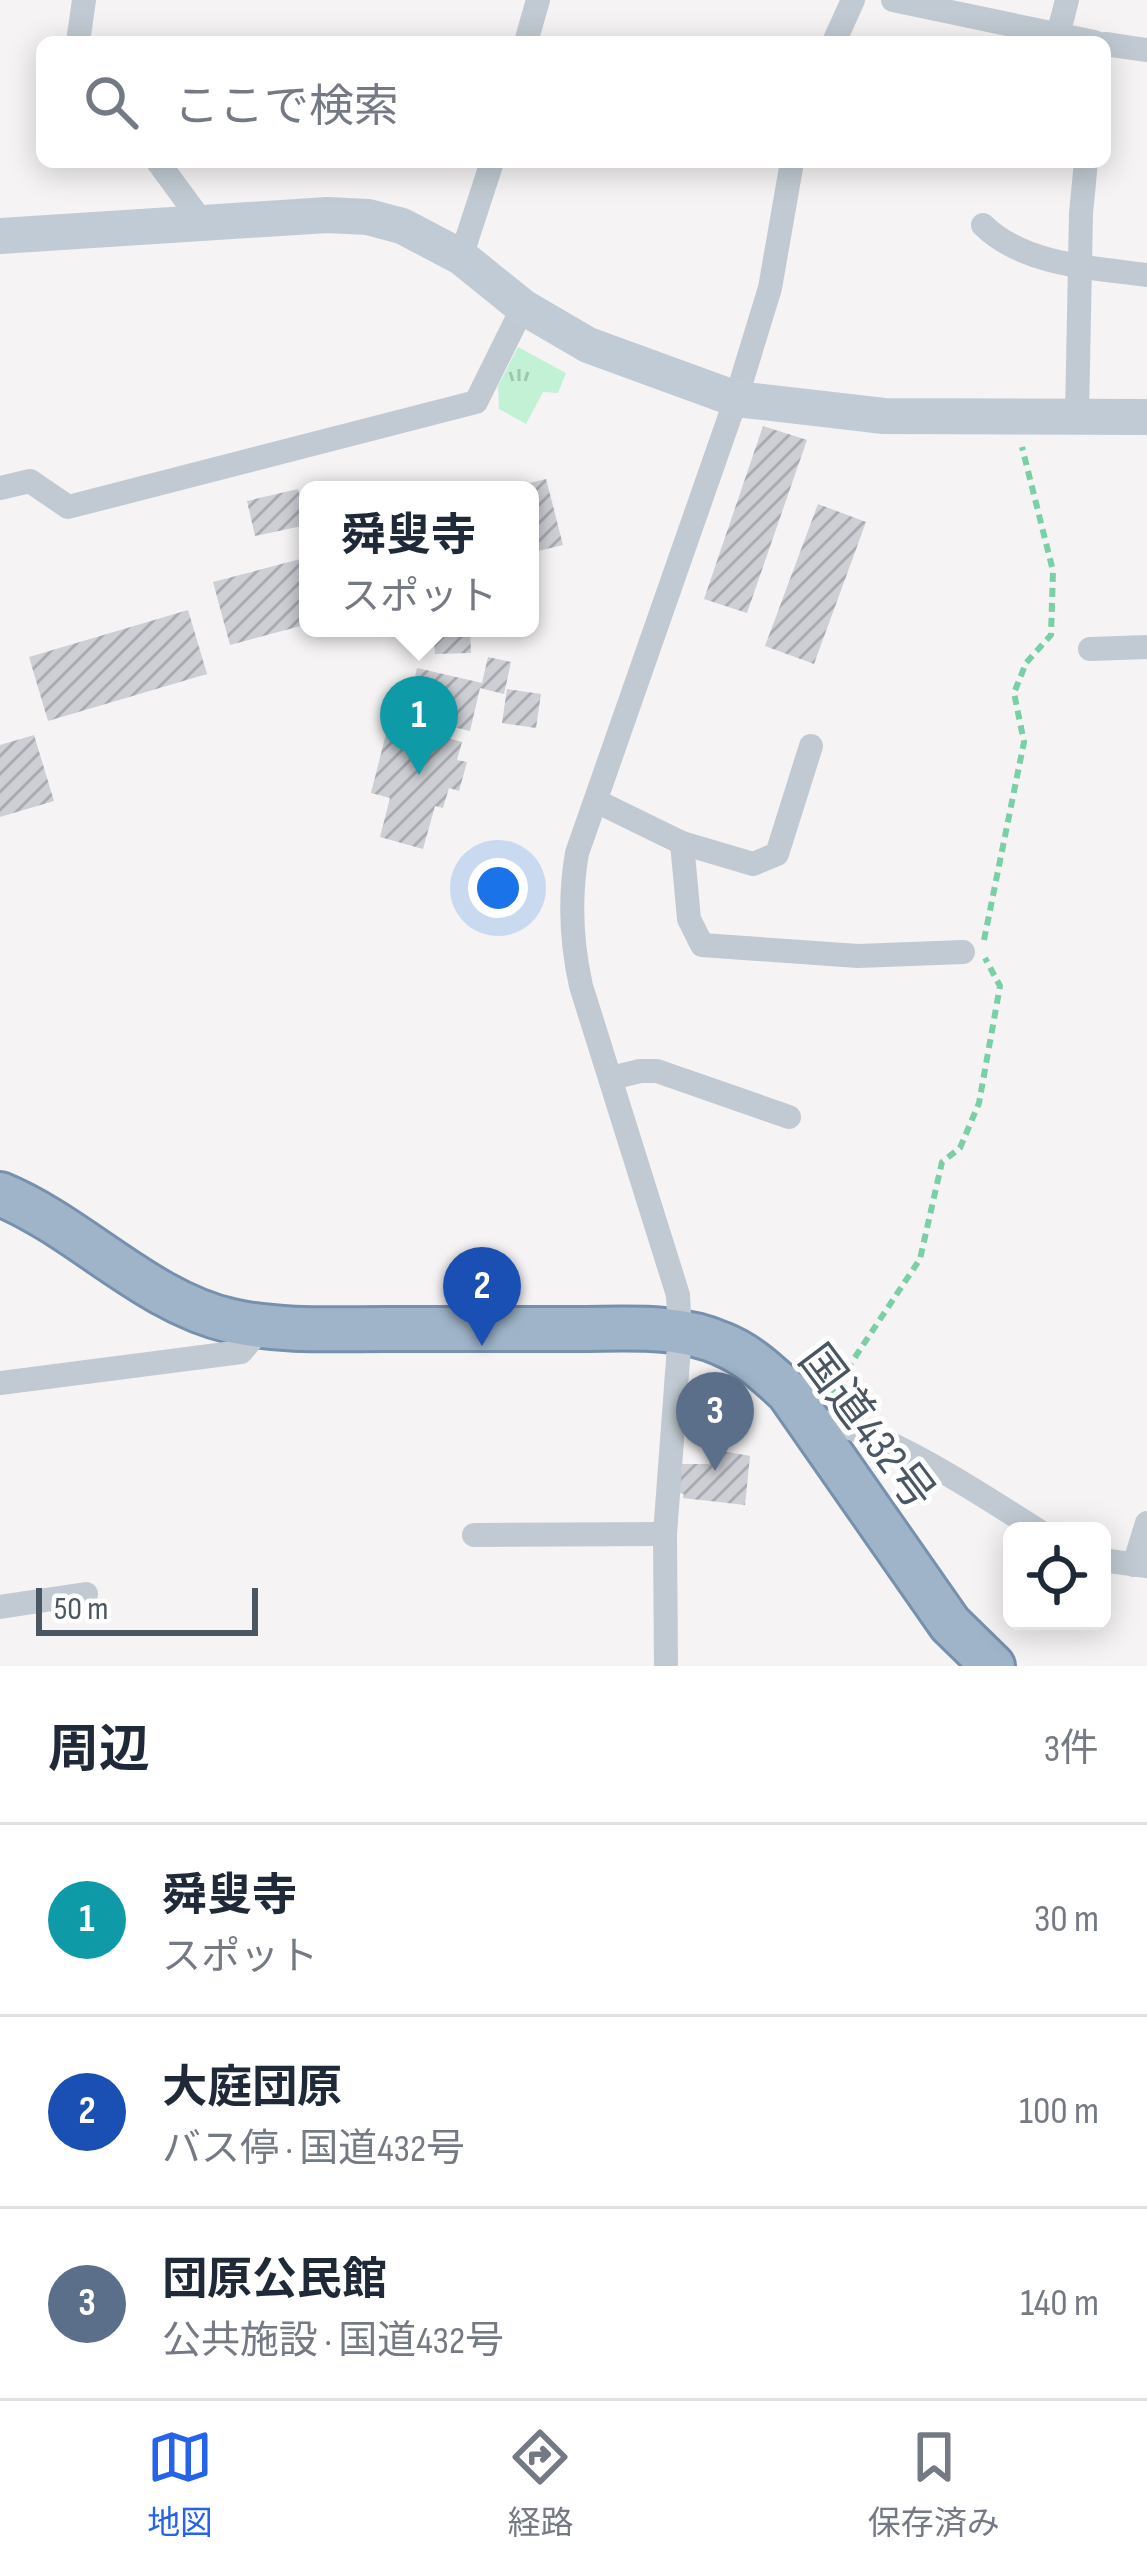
<!DOCTYPE html>
<html lang="ja">
<head>
<meta charset="utf-8">
<style>
	body { margin:0; font-family:"Sofia Sans Condensed","Noto Sans JP",sans-serif; background:#f6f6f7; color:#1f2937 }
	.controls { position:absolute; right:36px; bottom:36px; display:grid; overflow:hidden; border-radius:18px; box-shadow:0 6px 30px #0003 }
	.controls button { width:108px; height:108px; display:grid; place-items:center; padding:0; border:0; border-bottom:3px solid #e0e1e3; background:#fff; color:#1f2937; font:60px sans-serif }
	.scale { position:absolute; left:36px; bottom:30px; width:222px; box-sizing:border-box; padding-left:12px; border:6px solid #4a5661; border-top:0; font-size:33px; line-height:42px; white-space:nowrap; color:#4a5661; -webkit-text-stroke:9px #fff; paint-order:stroke }
	.you { position:absolute; left:498px; top:888px; width:42px; height:42px; margin:-30px; border:9px solid #fff; border-radius:50%; background:#1a73e8; box-shadow:0 0 0 18px #1a73e833 }
	.badge { display:grid; place-items:center; width:78px; height:78px; border-radius:50%; background:#2563eb; color:#fff; font-size:39px; font-weight:700 }
	.pin { position:absolute; translate:-50% -99px; filter:drop-shadow(0 3px 6px #0008) }
	.pin::after { content:''; position:absolute; top:63px; width:42px; height:36px; background:inherit; clip-path:polygon(0 0,100% 0,50% 100%) }
	.popup { position:absolute; left:299px; top:481px; width:240px; height:156px; box-sizing:border-box; display:grid; place-content:center; border-radius:18px; background:#fff; filter:drop-shadow(0 3px 9px #0005); font-size:39px; white-space:nowrap; color:#747a83 }
	.popup b { font-size:45px; color:#1f2937 }
	.popup::after { content:''; position:absolute; left:50%; top:100%; margin-left:-24px; border:24px solid transparent; border-top-color:#fff }
	.list { margin:0; padding:0; list-style:none }
	h2 { display:flex; justify-content:space-between; align-items:center; height:156px; margin:0; padding:0 48px; font-size:51px }
	h2 small { font-size:39px; font-weight:400; color:#747a83 }
	.list li { display:grid; grid-template-columns:78px 1fr auto; gap:36px; align-items:center; box-sizing:border-box; height:192px; padding:0 48px; border-top:3px solid #e0e1e3 }
	.list b { display:block; font-size:45px; white-space:nowrap }
	.list p { margin:0; font-size:39px; white-space:nowrap; color:#747a83 }
	.list em { font-size:39px; font-style:normal; color:#747a83 }
	.icon { flex:none; width:66px; height:66px; fill:none; stroke:currentColor; stroke-width:2; stroke-linecap:round; stroke-linejoin:round }
	.map { position:relative; flex:none; width:1147px; height:1666px; overflow:hidden }
	.search { position:absolute; background:#fff; box-shadow:0 6px 30px #0003; left:36px; right:36px; top:36px; height:132px; display:flex; align-items:center; gap:30px; box-sizing:border-box; padding:0 42px; border-radius:18px; color:#747a83; font-size:45px }
	.sheet { height:732px; background:#fff }
	nav { display:flex; justify-content:space-around; align-items:center; box-sizing:border-box; height:168px; border-top:3px solid #e0e1e3; background:#fff; font-size:33px; color:#747a83 }
	nav a { display:grid; justify-items:center; gap:6px }
	nav .on { color:#2563eb }
	.map>svg:first-child { display:block }
	.park { fill:url(#park-tufts) }
	.building { fill:url(#building-hatch) }
	.lines { fill:none; stroke-linecap:round; stroke-linejoin:round }
	.trunk-casing { stroke:#7690ad; stroke-width:48 }
	.path { stroke:#7ad0a6; stroke-width:6; stroke-dasharray:9 6; stroke-linecap:butt }
	.minor { stroke:#c1cad2; stroke-width:24 }
	.secondary { stroke:#c1cbd6; stroke-width:36 }
	.trunk { stroke:#9fb4c9; stroke-width:42 }
	.labels { text-anchor:middle; stroke-width:10; stroke-linejoin:round; paint-order:stroke }
	.street-label { font-size:45px; fill:#4a5661; stroke:#fff }
</style>
</head>
<body>
<div class="map">
<svg width="1147" height="1666" viewBox="0 0 1147 1666">
	<defs>
		<pattern id="park-tufts" width="24" height="20" patternUnits="userSpaceOnUse" patternTransform="scale(3)"><rect width="24" height="20" fill="#c3f1d5"/><path d="M3 7l-1-3M5 7V3M7 7l1-3M15 17l-1-3M17 17v-4M19 17l1-3" fill="none" stroke="#a0c6b0"/></pattern>
		<pattern id="building-hatch" width="6" height="6" patternUnits="userSpaceOnUse" patternTransform="scale(3)"><rect width="6" height="6" fill="#cdcfd5"/><path d="M-1 1l2-2M0 6l6-6M5 7l2-2" fill="none" stroke="#a8abb0"/></pattern>
	</defs>
	<rect width="100%" height="100%" fill="#f5f3f3"/>
	<polygon class="park" points="518,347 566,373 558,393 543,392 526,424 499,409 498,386"/>
	<g class="building">
		<polygon points="763,426 807,440 747,613 704,599"/>
		<polygon points="546,479 563,545 530,553 530,490 508,488"/>
		<polygon points="298,489 307,525 255,536 247,501"/>
		<polygon points="818,504 866,522 814,664 765,646"/>
		<polygon points="308,557 308,624 230,645 213,582"/>
		<polygon points="188,610 207,674 48,721 29,657"/>
		<polygon points="433,628 470,628 471,653 435,654"/>
		<polygon points="488,657 511,662 504,694 480,688 470,731 406,716 417,668 482,683"/>
		<polygon points="507,689 541,694 536,728 502,723"/>
		<polygon points="389,722 462,742 457,760 467,762 459,791 449,788 443,808 435,806 423,849 380,837 390,798 371,793"/>
		<polygon points="34,735 54,801 0,817 0,745"/>
		<polygon points="711,1449 750,1456 745,1505 683,1498 684,1494 679,1493 682,1464 709,1464"/>
	</g>
	<g class="lines">
		<defs>
			<path id="trunk" d="M0,1194C80,1227 145,1301 231,1321C281,1332 335,1329 386,1329C450,1329 514,1329 578,1329C625,1329 678,1324 722,1344C749,1355 767,1373 788,1392L950,1624L993,1666"/>
		</defs>
		<use href="#trunk" class="trunk-casing"/>
		<g class="path">
			<polyline points="984,940 1024,742 1014,693 1026,663 1051,635 1053,571 1022,447"/>
			<polyline points="830,1395 920,1259 942,1162 960,1148 979,1103 1000,986 985,958"/>
		</g>
		<g class="minor">
			<polyline points="893,0 1094,42"/>
			<polyline points="1058,35 1067,0"/>
			<polyline points="78,42 84,0"/>
			<polyline points="526,42 538,0"/>
			<polyline points="834,42 853,0"/>
			<polyline points="1105,44 1147,50"/>
			<polyline points="158,162 202,222"/>
			<path d="M983,225C1023,265 1094,268 1147,275"/>
			<polyline points="461,257 492,162"/>
			<polyline points="1077,415 1081,213 1086,162"/>
			<polyline points="0,488 30,481 68,507 476,402 523,307"/>
			<polyline points="1090,649 1147,647"/>
			<polyline points="596,801 682,843 753,864 777,854 811,746"/>
			<polyline points="682,843 689,919 702,945 858,956 963,952"/>
			<polyline points="611,1078 640,1071 657,1071 789,1117"/>
			<polyline points="0,1383 241,1352 263,1326"/>
			<path d="M809,1422C869,1417 986,1498 1039,1531"/>
			<polyline points="474,1535 665,1534"/>
			<polyline points="1102,1560 1147,1566"/>
			<polyline points="1134,1565 1147,1523"/>
			<polyline points="0,1607 86,1594"/>
			<path d="M666,1666L665,1534L680,1333L678,1295L581,986C571,941 569,899 577,853L736,399L770,288L792,162"/>
		</g>
		<polyline class="secondary" points="0,236 327,215 368,217 402,226 461,257 523,307 588,345 736,399 884,416 1147,417"/>
		<use href="#trunk" class="trunk"/>
	</g>
	<g class="labels">
		<g class="street-label">
			<text transform="translate(868 1426) rotate(53)" y="16">国道432号</text>
		</g>
	</g>
</svg>
<div class="controls">
<button><svg class="icon" aria-label="locate" viewBox="0 0 24 24"><circle cx="12" cy="12" r="6"/><path d="M12 2v4M12 18v4M2 12h4M18 12h4"/></svg></button>
</div>
<div class="scale">50 m</div>
<div class="you"></div>
<div class="pin badge" style="left:419px;top:775px;background:#0f9aa8">1</div>
<div class="popup"><b>舜叟寺</b>スポット</div>
<div class="pin badge" style="left:482px;top:1346px;background:#1a4fb4">2</div>
<div class="pin badge" style="left:715px;top:1471px;background:#5c6f8a">3</div>
<div class="search"><svg class="icon" aria-label="search" viewBox="0 0 24 24"><circle cx="10" cy="10" r="6"/><path d="M15 15l6 6"/></svg>ここで検索</div>
</div>
<section class="sheet">
<h2>周辺<small>3件</small></h2>
<ul class="list">
<li><span class="badge" style="background:#0f9aa8">1</span><div><b>舜叟寺</b><p>スポット</p></div><em>30 m</em></li>
<li><span class="badge" style="background:#1a4fb4">2</span><div><b>大庭団原</b><p>バス停 · 国道432号</p></div><em>100 m</em></li>
<li><span class="badge" style="background:#5c6f8a">3</span><div><b>団原公民館</b><p>公共施設 · 国道432号</p></div><em>140 m</em></li>
</ul>
</section>
<nav>
<a class="on"><svg class="icon" aria-label="map" viewBox="0 0 24 24"><path d="M3 6l6-2 6 2 6-2v14l-6 2-6-2-6 2zM9 4v14M15 6v14"/></svg>地図</a>
<a><svg class="icon" aria-label="directions" viewBox="0 0 24 24"><path d="M12 3l9 9-9 9-9-9zM9 14v-3h6M13 9l2 2-2 2"/></svg>経路</a>
<a><svg class="icon" aria-label="saved" viewBox="0 0 24 24"><path d="M7 4h10v16l-5-4-5 4z"/></svg>保存済み</a>
</nav>
</body>
</html>
